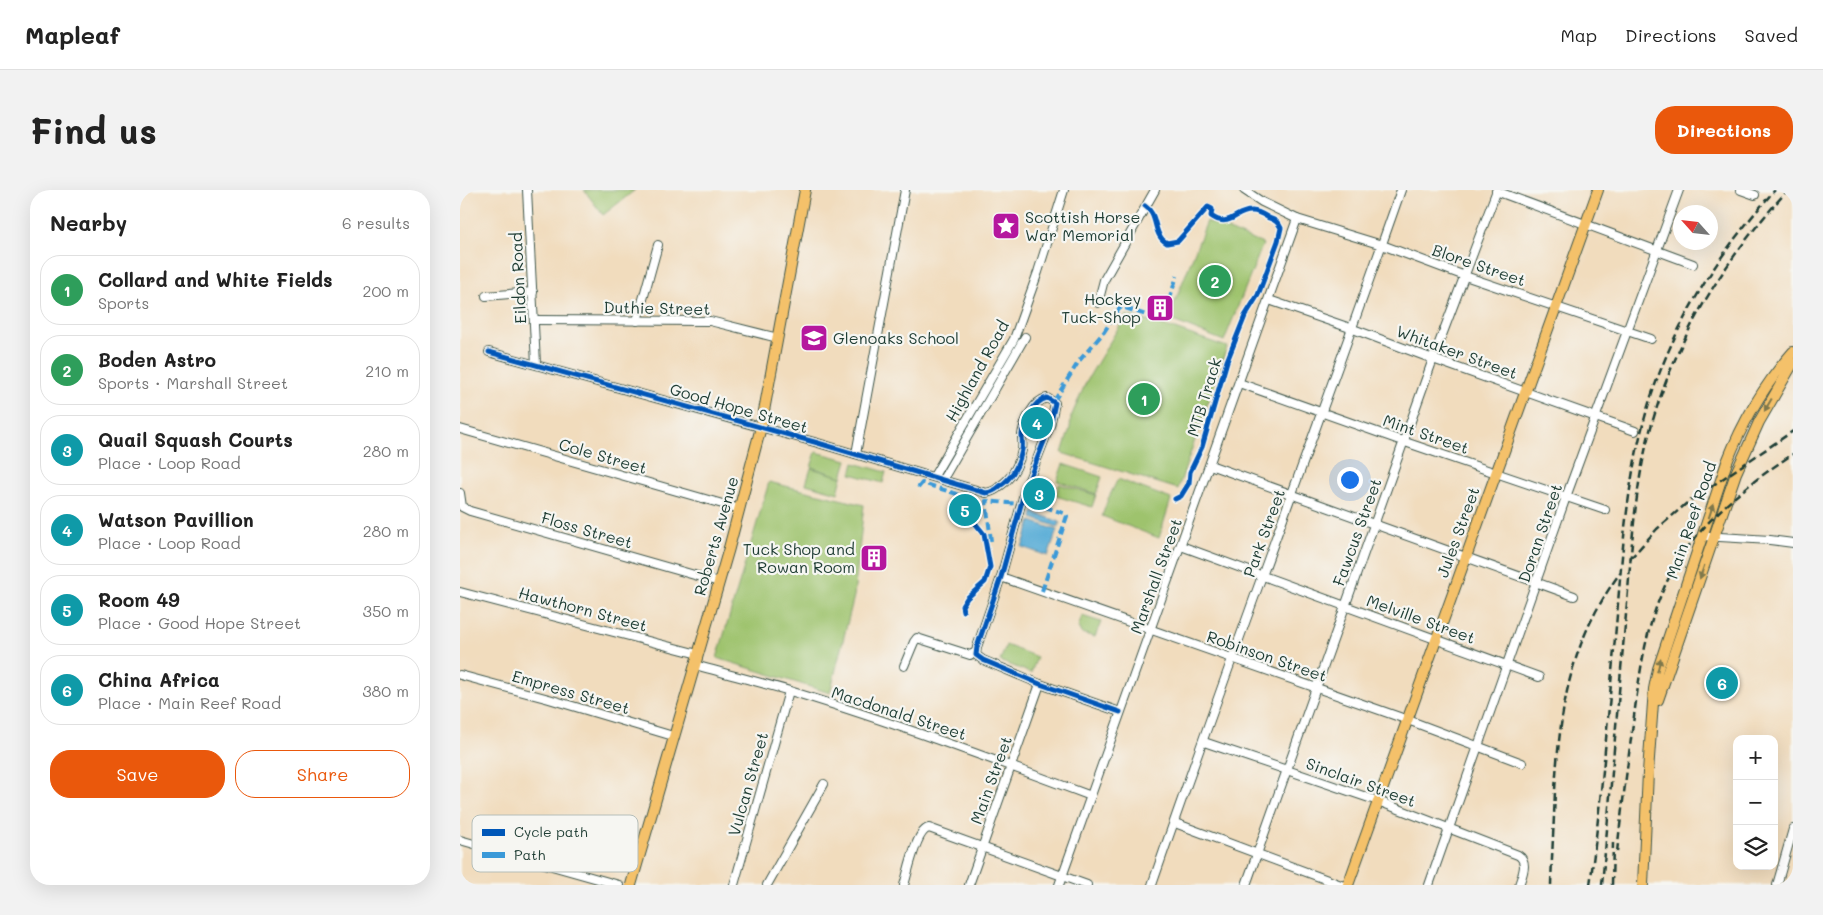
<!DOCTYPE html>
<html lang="en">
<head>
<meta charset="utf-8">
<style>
	body { margin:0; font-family:Mali,sans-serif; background:#f2f2f2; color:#222 }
	.controls { position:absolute; right:15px; bottom:15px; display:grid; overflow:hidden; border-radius:10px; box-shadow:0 5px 20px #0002 }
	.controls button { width:45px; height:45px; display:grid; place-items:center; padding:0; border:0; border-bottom:1px solid #e0e0e0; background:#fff; color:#222; font:25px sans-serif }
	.compass { position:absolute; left:1213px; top:15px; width:45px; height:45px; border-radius:50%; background:#fff; box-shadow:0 5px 20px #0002; rotate:297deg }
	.you { position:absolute; left:889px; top:289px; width:18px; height:18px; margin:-12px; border:4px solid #fff; border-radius:50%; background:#1a73e8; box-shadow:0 0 0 8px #1a73e833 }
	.badge { display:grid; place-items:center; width:32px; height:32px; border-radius:50%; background:#ea580c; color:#fff; font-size:16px; font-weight:700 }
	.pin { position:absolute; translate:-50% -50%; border:2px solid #fff; box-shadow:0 1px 5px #0006 }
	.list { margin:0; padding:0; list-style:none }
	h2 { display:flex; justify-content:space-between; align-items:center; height:65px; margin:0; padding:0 20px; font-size:21px }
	h2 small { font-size:16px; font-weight:400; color:#767676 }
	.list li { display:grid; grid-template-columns:32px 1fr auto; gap:15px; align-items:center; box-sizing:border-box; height:70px; margin:0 10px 10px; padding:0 10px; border:1px solid #e0e0e0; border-radius:20px }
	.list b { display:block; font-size:19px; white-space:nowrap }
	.list p { margin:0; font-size:16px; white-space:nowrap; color:#767676 }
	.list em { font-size:16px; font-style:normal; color:#767676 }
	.actions { display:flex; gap:10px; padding:15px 20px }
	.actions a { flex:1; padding:11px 0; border:1px solid #ea580c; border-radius:20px; text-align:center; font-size:18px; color:#ea580c }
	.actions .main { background:#ea580c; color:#fff }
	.icon { flex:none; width:28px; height:28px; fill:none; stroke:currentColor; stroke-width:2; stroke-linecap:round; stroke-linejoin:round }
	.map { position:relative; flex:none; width:1333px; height:695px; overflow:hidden; border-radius:20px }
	header { display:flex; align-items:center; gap:30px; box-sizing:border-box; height:70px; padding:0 25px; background:#fff; border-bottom:1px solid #e0e0e0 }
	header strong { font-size:24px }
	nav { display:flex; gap:28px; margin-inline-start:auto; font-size:18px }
	.intro { display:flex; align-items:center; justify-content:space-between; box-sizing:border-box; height:120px; padding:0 30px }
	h1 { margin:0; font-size:35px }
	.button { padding:12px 22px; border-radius:20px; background:#ea580c; color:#fff; font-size:18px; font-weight:700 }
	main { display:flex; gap:30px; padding:0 30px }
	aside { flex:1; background:#fff; border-radius:20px; box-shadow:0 5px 20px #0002 }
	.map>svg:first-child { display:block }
	.green { fill:#9ec36d; stroke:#5e8050 }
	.water { fill:#5caed7; stroke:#3e7686 }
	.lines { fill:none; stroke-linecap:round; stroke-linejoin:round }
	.minor-casing { stroke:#3e5549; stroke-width:10 }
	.major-casing { stroke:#3e5549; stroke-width:12 }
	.minor { stroke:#fff; stroke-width:8 }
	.major { stroke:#f4c16a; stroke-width:10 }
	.rail { stroke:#1f3d34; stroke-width:2.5; stroke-dasharray:8 4; stroke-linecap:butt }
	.quiet { stroke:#3a99d8; stroke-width:4; stroke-dasharray:8 4; stroke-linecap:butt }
	.cycleway-casing { stroke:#f6f6f2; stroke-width:8 }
	.cycleway { stroke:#0057b8; stroke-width:5 }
	.oneway { fill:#7f784c }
	.labels { text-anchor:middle; stroke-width:4.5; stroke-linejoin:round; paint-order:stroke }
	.poi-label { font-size:16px; fill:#1f3d34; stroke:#f6f6f2; text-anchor:start }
	.street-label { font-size:16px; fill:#1f3d34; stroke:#f6f6f2 }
	.key { fill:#f6f6f2; stroke:#b6beb9; stroke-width:1 }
	.key-label { font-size:14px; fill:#1f3d34 }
</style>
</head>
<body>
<header>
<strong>Mapleaf</strong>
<nav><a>Map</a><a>Directions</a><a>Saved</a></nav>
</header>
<div class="intro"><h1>Find us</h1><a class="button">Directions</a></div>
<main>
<aside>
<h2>Nearby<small>6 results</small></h2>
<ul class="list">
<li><span class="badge" style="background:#2e9e5b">1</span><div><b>Collard and White Fields</b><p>Sports</p></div><em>200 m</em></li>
<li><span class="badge" style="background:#2e9e5b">2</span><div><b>Boden Astro</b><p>Sports · Marshall Street</p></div><em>210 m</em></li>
<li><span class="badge" style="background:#0f9aa8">3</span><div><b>Quail Squash Courts</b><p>Place · Loop Road</p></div><em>280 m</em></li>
<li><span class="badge" style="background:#0f9aa8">4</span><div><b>Watson Pavillion</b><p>Place · Loop Road</p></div><em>280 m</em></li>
<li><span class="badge" style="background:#0f9aa8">5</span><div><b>Room 49</b><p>Place · Good Hope Street</p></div><em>350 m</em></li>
<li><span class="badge" style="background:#0f9aa8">6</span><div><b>China Africa</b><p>Place · Main Reef Road</p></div><em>380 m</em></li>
</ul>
<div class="actions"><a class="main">Save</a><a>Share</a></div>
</aside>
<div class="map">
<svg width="1333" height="695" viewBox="0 0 1333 695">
	<rect width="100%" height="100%" fill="#f6f6f2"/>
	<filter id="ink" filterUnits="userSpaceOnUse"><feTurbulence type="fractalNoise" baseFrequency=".02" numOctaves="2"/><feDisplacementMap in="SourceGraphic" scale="10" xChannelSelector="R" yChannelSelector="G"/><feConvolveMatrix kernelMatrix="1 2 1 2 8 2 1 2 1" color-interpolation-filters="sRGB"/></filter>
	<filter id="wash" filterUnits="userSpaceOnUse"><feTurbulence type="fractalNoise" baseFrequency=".0096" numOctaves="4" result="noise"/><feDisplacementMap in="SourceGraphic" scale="20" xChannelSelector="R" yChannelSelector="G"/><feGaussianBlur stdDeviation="1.12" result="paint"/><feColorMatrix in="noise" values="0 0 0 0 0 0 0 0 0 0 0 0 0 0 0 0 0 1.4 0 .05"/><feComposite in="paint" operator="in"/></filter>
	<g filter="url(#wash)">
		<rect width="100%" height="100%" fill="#f1dcbd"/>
		<g class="green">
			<polygon points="124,0 175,0 143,25"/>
			<polygon points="747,31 803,54 764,151 708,129"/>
			<polygon points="666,125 703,135 767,157 718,299 602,263 610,238 611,227 627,190"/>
			<polygon points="356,262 387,270 382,287 351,277"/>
			<polygon points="394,273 426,282 423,293 391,284"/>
			<polygon points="603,274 642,287 636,304 597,291"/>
			<polygon points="351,278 382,287 378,303 346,294"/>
			<polygon points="658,289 711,309 699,348 642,326 648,309"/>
			<polygon points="309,292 404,315 394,406 370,503 257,468"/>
			<polygon points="599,294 636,305 632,317 596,306"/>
			<polygon points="622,426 641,432 635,447 621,443 618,437"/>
			<polygon points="546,455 577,467 571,483 540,471"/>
		</g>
		<g class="water">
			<polygon points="573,322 600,332 598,337 572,328"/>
			<polygon points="571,331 597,340 588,366 562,357"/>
		</g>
	</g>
	<g filter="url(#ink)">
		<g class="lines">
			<defs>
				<g id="minor">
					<polyline points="67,0 76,174"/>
					<polyline points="784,0 802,12 837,29 922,55 1005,86 1191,149"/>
					<polyline points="1281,0 1295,5"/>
					<polyline points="1036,1 1233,74"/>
					<polyline points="26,106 73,102"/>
					<polyline points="809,110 893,139 973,169 1175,241"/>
					<polyline points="638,113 644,90 695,0"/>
					<polyline points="74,130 250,131 318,148"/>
					<polyline points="177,131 198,55"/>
					<path d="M29,162L358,253L526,303C532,302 536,300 540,296C552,288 559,274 562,260C563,255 562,250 562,245C564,232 573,211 587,208L595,213L590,236L565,300L541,387L517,457L516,465L523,470L580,494L660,522"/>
					<polyline points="779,193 945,252 1145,320"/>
					<polyline points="0,239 280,319"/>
					<polyline points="396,264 445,0"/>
					<polyline points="750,275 1114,406"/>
					<polyline points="474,286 554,149 578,82 604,0"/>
					<polyline points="483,289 565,147"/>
					<polyline points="0,303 2,317 10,321 259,392"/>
					<polyline points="1243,346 1310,350 1333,353"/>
					<polyline points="721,356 1079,487"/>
					<polyline points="541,387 948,530 1062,573"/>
					<polyline points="0,402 238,464"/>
					<path d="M235,475C267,484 299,492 330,501C432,532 532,569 631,606"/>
					<polyline points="444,476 454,452 457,448 510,465 516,462"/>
					<polyline points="0,485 89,509 213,546"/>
					<path d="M744,552L918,611L1058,665C1069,672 1062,685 1059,695"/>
					<polyline points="715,633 881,695"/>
					<polyline points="0,650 159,695"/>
					<polyline points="274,695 329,501"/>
					<polyline points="307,695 364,594"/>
					<path d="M444,695C448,683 456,640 469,638L627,695"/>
					<polyline points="509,695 580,494"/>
					<polyline points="599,695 837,29"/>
					<path d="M692,695C772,462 860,232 941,0"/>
					<polyline points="786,695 973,169 1037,0"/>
					<polyline points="969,695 1106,307 1219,0"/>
					<polyline points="1317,695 1333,639"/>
				</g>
				<g id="major">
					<polyline points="1198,510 1276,283 1299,232 1333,173"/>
					<polyline points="171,695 269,358 301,237 345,0"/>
					<path d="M888,695C971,463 1054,231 1138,0"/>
					<path d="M1183,695L1188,582L1194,499L1198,479L1267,272C1283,231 1304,195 1333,162"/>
				</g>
			</defs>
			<use href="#minor" class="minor-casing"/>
			<use href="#major" class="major-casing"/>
			<use href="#minor" class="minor"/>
			<use href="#major" class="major"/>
			<g class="rail">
				<polyline points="1170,369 1197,339 1227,313 1333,241"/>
				<path d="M1157,662C1162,617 1168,571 1174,526C1181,474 1187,427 1213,380C1241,331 1287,294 1333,264"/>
				<path d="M1091,695C1092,663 1094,631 1095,600C1100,517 1110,452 1160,383"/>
				<path d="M1130,695C1142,605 1149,515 1157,425C1163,353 1168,282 1189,213C1214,133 1259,62 1315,0"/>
				<path d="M1142,695C1150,608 1157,522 1165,435C1170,384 1172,332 1181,281C1200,174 1255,79 1328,0"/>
				<polyline points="1152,695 1153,653"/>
			</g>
			<g class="quiet">
				<polyline points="594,211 619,171 644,142 659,119 662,117 701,130 703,129 717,86"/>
				<polyline points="458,298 462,293 519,311"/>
				<polyline points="562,309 606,324 607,326 582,401"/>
				<polyline points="531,351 526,311 560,314"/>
			</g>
			<defs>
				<g id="cycleway">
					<path d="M685,16C699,25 692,45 707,53L718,51L748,17L752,19L751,26C769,39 775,21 791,21C797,20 804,25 809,28C815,30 818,32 821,38L818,51L798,105L785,126L767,171L742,257L730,282L729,293L721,306L715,309"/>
					<path d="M29,162L358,253L526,303C532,302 536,300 540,296C552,288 559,274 562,260C563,255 562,250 562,245C564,232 573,211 587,208L595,213L590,236L565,300L541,387L517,457L516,465L523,470L580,494L660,522"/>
					<polyline points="503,421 502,416 507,408 525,392 530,377 524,344 515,333 515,328 512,325"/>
				</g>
			</defs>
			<use href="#cycleway" class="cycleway-casing"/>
			<use href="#cycleway" class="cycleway"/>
		</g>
		<defs><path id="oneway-solid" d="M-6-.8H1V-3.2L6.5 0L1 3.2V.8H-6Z" transform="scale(1.25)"/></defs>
		<g class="oneway">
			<use href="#oneway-solid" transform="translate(1308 215) rotate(120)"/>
			<use href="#oneway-solid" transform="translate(1251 321) rotate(-72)"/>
			<use href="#oneway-solid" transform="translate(1242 382) rotate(109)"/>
			<use href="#oneway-solid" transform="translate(1199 475) rotate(-76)"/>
		</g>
	</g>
	<defs>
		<symbol id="sight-square" viewBox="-11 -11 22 22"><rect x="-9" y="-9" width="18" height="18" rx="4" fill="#b5179e" stroke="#f6f6f2"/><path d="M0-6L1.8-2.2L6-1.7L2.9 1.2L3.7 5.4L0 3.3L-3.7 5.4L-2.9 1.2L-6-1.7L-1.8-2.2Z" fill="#fff"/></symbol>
		<symbol id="building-square" viewBox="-11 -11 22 22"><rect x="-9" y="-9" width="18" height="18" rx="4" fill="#b5179e" stroke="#f6f6f2"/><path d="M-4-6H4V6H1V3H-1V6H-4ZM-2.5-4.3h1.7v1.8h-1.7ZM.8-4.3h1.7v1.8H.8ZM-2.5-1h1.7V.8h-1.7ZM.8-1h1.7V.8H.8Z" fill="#fff"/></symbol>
		<symbol id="school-square" viewBox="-11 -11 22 22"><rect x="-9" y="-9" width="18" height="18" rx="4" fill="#b5179e" stroke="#f6f6f2"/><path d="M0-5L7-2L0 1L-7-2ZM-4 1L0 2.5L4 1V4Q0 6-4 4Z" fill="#fff"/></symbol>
	</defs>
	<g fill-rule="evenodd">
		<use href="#sight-square" x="530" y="20" width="32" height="32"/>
		<use href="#building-square" x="684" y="102" width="32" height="32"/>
		<use href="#school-square" x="338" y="132" width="32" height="32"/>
		<use href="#building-square" x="398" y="352" width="32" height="32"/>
	</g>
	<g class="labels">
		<g class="poi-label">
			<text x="565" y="33">Scottish Horse<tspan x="565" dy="18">War Memorial</tspan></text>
			<text x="681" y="115" text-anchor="end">Hockey<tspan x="681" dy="18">Tuck-Shop</tspan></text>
			<text x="373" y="154">Glenoaks School</text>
			<text x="395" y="365" text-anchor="end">Tuck Shop and<tspan x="395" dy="18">Rowan Room</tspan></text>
		</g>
		<g class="street-label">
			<text transform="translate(1019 75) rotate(19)" y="6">Blore Street</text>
			<text transform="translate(58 88) rotate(-93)" y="6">Eildon Road</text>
			<text transform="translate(197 118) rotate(1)" y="6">Duthie Street</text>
			<text transform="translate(997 162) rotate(20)" y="6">Whitaker Street</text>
			<text transform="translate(517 181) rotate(-61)" y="6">Highland Road</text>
			<text transform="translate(744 207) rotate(-73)" y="6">MTB Track</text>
			<text transform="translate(279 218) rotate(16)" y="6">Good Hope Street</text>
			<text transform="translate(966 244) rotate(19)" y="6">Mint Street</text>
			<text transform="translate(143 266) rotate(16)" y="6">Cole Street</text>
			<text transform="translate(1231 330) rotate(-71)" y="6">Main Reef Road</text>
			<text transform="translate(127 340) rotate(16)" y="6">Floss Street</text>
			<text transform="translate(897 342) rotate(-70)" y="6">Fawcus Street</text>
			<text transform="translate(998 342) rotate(-70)" y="6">Jules Street</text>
			<text transform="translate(804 343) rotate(-70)" y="6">Park Street</text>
			<text transform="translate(1080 343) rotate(-71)" y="6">Doran Street</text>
			<text transform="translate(256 346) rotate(-74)" y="6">Roberts Avenue</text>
			<text transform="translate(696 386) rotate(-70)" y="6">Marshall Street</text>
			<text transform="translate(123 419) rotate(15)" y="6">Hawthorn Street</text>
			<text transform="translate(961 429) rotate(20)" y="6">Melville Street</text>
			<text transform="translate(807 466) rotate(19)" y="6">Robinson Street</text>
			<text transform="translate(111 502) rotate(16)" y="6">Empress Street</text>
			<text transform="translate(439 523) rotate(18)" y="6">Macdonald Street</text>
			<text transform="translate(531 590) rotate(-70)" y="6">Main Street</text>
			<text transform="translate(901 592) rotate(20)" y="6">Sinclair Street</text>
			<text transform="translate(288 594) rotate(-74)" y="6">Vulcan Street</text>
		</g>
	</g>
	<rect x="12" y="625" width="166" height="57" rx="8" class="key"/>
	<rect x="22" y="639" width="23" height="7" fill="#0057b8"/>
	<rect x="22" y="662" width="23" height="6" fill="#3a99d8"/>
	<g class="key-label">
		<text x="54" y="647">Cycle path</text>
		<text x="54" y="670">Path</text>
	</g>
</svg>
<div class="controls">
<button>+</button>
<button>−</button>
<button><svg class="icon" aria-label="layers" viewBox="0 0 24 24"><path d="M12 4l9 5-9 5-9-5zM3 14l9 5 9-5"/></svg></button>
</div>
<svg class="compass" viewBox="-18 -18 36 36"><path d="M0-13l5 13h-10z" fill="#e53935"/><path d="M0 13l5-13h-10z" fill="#767676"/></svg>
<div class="you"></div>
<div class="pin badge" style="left:684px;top:209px;background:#2e9e5b">1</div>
<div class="pin badge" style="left:755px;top:91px;background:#2e9e5b">2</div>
<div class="pin badge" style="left:579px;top:304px;background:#0f9aa8">3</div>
<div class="pin badge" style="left:577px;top:233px;background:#0f9aa8">4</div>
<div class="pin badge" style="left:505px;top:320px;background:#0f9aa8">5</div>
<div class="pin badge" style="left:1262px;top:493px;background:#0f9aa8">6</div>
</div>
</main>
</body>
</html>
